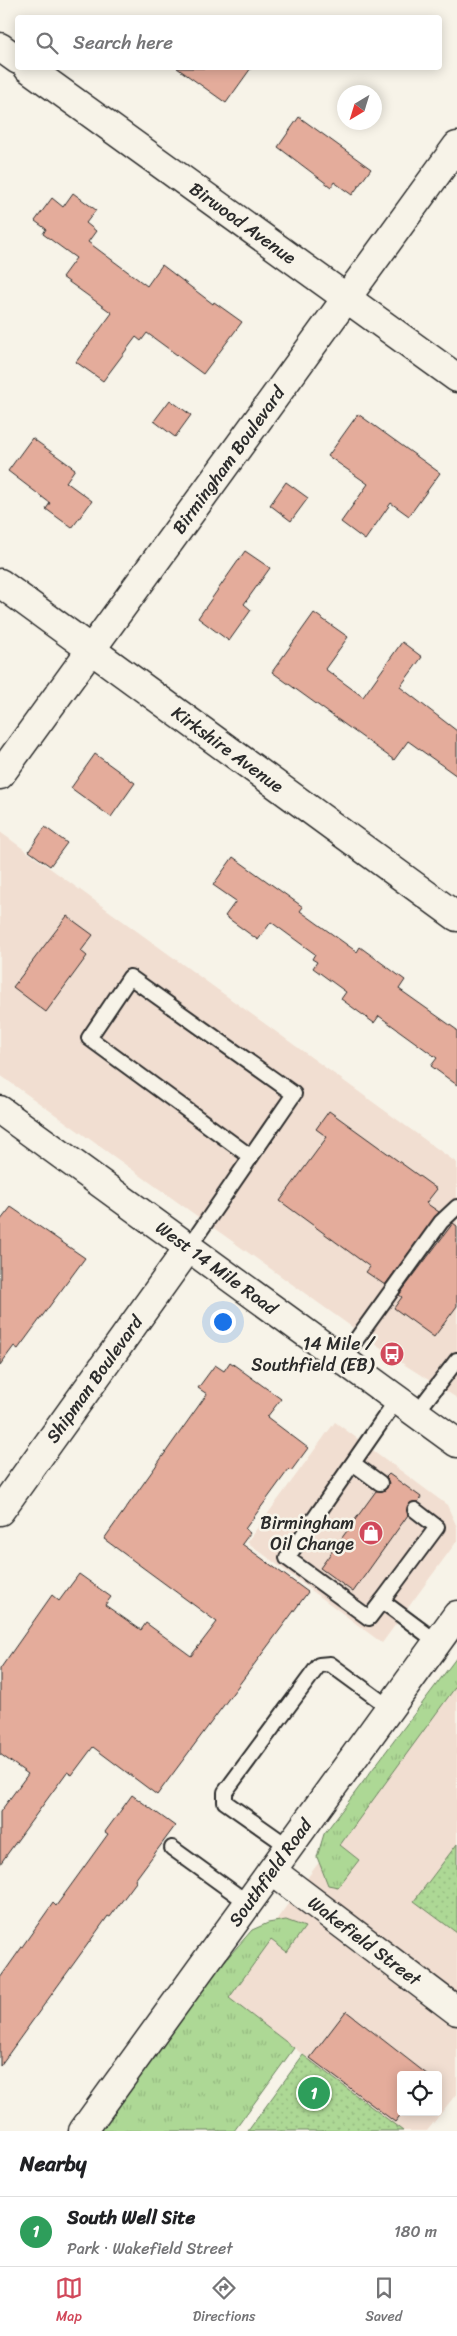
<!DOCTYPE html>
<html lang="en">
<head>
<meta charset="utf-8">
<style>
	body { margin:0; font-family:Sriracha,sans-serif; background:#f6f6f6; color:#202124 }
	.controls { position:absolute; right:15px; bottom:15px; display:grid; overflow:hidden; border-radius:5px; box-shadow:0 2px 12px #0003 }
	.controls button { width:45px; height:45px; display:grid; place-items:center; padding:0; border:0; border-bottom:1px solid #e0e0e0; background:#fff; color:#202124; font:25px sans-serif }
	.compass { position:absolute; left:337px; top:85px; width:45px; height:45px; border-radius:50%; background:#fff; box-shadow:0 2px 12px #0003; rotate:218deg }
	.you { position:absolute; left:222px; top:1321px; width:18px; height:18px; margin:-12px; border:4px solid #fff; border-radius:50%; background:#1a73e8; box-shadow:0 0 0 8px #1a73e833 }
	.badge { display:grid; place-items:center; width:32px; height:32px; border-radius:50%; background:#d1495b; color:#fff; font-size:16px; font-weight:700 }
	.pin { position:absolute; translate:-50% -50%; border:2px solid #fff; box-shadow:0 1px 5px #0006 }
	.list { margin:0; padding:0; list-style:none }
	h2 { display:flex; justify-content:space-between; align-items:center; height:65px; margin:0; padding:0 20px; font-size:21px }
	h2 small { font-size:16px; font-weight:400; color:#757577 }
	.list li { display:grid; grid-template-columns:32px 1fr auto; gap:15px; align-items:center; box-sizing:border-box; height:70px; padding:0 20px; border-top:1px solid #e0e0e0 }
	.list b { display:block; font-size:19px; white-space:nowrap }
	.list p { margin:0; font-size:16px; white-space:nowrap; color:#757577 }
	.list em { font-size:16px; font-style:normal; color:#757577 }
	.icon { flex:none; width:28px; height:28px; fill:none; stroke:currentColor; stroke-width:2; stroke-linecap:round; stroke-linejoin:round }
	.map { position:relative; flex:none; width:457px; height:2131px; overflow:hidden }
	.search { position:absolute; background:#fff; box-shadow:0 2px 12px #0003; left:15px; right:15px; top:15px; height:55px; display:flex; align-items:center; gap:12px; box-sizing:border-box; padding:0 18px; border-radius:5px; color:#757577; font-size:19px }
	.sheet { height:135px; background:#fff }
	nav { display:flex; justify-content:space-around; align-items:center; box-sizing:border-box; height:70px; border-top:1px solid #e0e0e0; background:#fff; font-size:14px; color:#757577 }
	nav a { display:grid; justify-items:center; gap:2px }
	nav .on { color:#d1495b }
	.map>svg:first-child { display:block }
	.built { fill:#f1ded1; fill-rule:evenodd }
	.grass { fill:url(#grass-tufts); stroke:#6c8260 }
	.park { fill:url(#park-dots); stroke:#6c8260 }
	.building { fill:#e4ac9b; stroke:#2b2b2b }
	.lines { fill:none; stroke-linecap:round; stroke-linejoin:round }
	.service-casing { stroke:#2b2b2b; stroke-width:18 }
	.minor-casing { stroke:#2b2b2b; stroke-width:31 }
	.secondary-casing { stroke:#2b2b2b; stroke-width:31 }
	.service { stroke:#f7f3e8; stroke-width:14 }
	.minor { stroke:#f7f3e8; stroke-width:28 }
	.secondary { stroke:#f7f3e8; stroke-width:28 }
	.labels { text-anchor:middle; stroke-width:5; stroke-linejoin:round; paint-order:stroke }
	.street-label { font-size:18px; fill:#2b2b2b; stroke:#f7f3e8 }
	.poi-label { font-size:18px; fill:#2b2b2b; stroke:#f7f3e8; text-anchor:end }
</style>
</head>
<body>
<div class="map">
<svg width="457" height="2131" viewBox="0 0 457 2131">
	<defs>
		<pattern id="grass-tufts" width="24" height="20" patternUnits="userSpaceOnUse" patternTransform="scale(1.25)"><rect width="24" height="20" fill="#add895"/><path d="M3 7l-1-3M5 7V3M7 7l1-3M15 17l-1-3M17 17v-4M19 17l1-3" fill="none" stroke="#95ba81"/></pattern>
		<pattern id="park-dots" width="8" height="8" patternUnits="userSpaceOnUse" patternTransform="scale(1.25)"><rect width="8" height="8" fill="#add895"/><path d="M2 2h.1M6 6h.1" fill="none" stroke="#95ba81" stroke-width="1.8" stroke-linecap="round"/></pattern>
	</defs>
	<rect width="100%" height="100%" fill="#f7f3e8"/>
	<filter id="ink" filterUnits="userSpaceOnUse"><feTurbulence type="fractalNoise" baseFrequency=".02" numOctaves="2"/><feDisplacementMap in="SourceGraphic" scale="10" xChannelSelector="R" yChannelSelector="G"/><feConvolveMatrix kernelMatrix="1 2 1 2 8 2 1 2 1" color-interpolation-filters="sRGB"/></filter>
	<g filter="url(#ink)">
		<g class="built">
			<polygon points="0,832 457,1163 457,1398 405,1365 0,1075"/>
			<polygon points="335,1422 447,1505 457,1527 457,1541 382,1643 247,1542"/>
			<path d="M457,1676V2093L427,2131H403L222,1993ZM401,2075H438V2112H401Z"/>
		</g>
		<g class="grass">
			<polygon points="457,1657 457,1685 340,1845 359,1860 338,1887 328,1885 317,1857 324,1834"/>
			<polygon points="286,1920 305,1927 287,1952 271,1940 229,1998 294,2048 234,2131 100,2131 209,1979 252,1930 268,1923"/>
		</g>
		<g class="park">
			<polygon points="457,1844 457,1933 414,1901"/>
			<polygon points="303,2055 403,2131 248,2131"/>
		</g>
		<g class="building">
			<polygon points="177,68 251,68 226,103"/>
			<polygon points="299,117 371,169 352,195 334,182 331,187 278,147"/>
			<polygon points="73,193 96,210 86,223 96,231 88,242 147,286 162,265 213,304 214,302 242,322 203,374 147,333 141,341 136,337 103,381 76,362 112,313 62,277 76,258 43,234 46,229 35,221 52,198 63,207"/>
			<polygon points="170,400 191,415 175,437 154,421"/>
			<polygon points="358,414 440,473 409,516 391,503 365,540 341,522 368,484 328,456"/>
			<polygon points="32,438 75,469 66,482 92,501 72,528 46,509 50,503 8,471"/>
			<polygon points="286,482 308,498 291,521 270,505"/>
			<polygon points="245,551 270,568 244,604 251,610 229,641 198,618"/>
			<polygon points="314,613 348,637 325,669 363,697 402,642 422,657 400,687 457,731 457,776 408,741 394,760 272,672"/>
			<polygon points="95,754 135,783 111,817 71,788"/>
			<polygon points="45,827 67,843 50,866 29,851"/>
			<polygon points="233,857 303,907 300,911 357,952 360,947 405,980 399,989 457,1030 457,1085 431,1066 437,1058 379,1016 374,1023 341,999 346,992 313,968 317,962 312,959 315,954 271,922 258,940 225,916 236,901 213,885"/>
			<polygon points="67,916 93,935 81,951 87,956 46,1012 13,987"/>
			<polygon points="329,1111 437,1189 426,1203 439,1212 385,1285 366,1272 370,1267 280,1201 327,1137 316,1129"/>
			<polygon points="11,1207 85,1258 18,1349 14,1346 0,1365 0,1221"/>
			<polygon points="453,1223 457,1226 457,1306 434,1337 394,1308 402,1297 399,1295"/>
			<polygon points="230,1362 281,1399 267,1417 308,1448 291,1471 289,1469 245,1529 250,1533 242,1544 308,1592 157,1795 93,1747 72,1775 67,1772 0,1864 0,1812 28,1774 0,1754 0,1669 52,1595 59,1601 79,1574 111,1597 105,1605 141,1630 146,1623 191,1656 217,1622 104,1539 207,1394 198,1388 215,1365 224,1371"/>
			<polygon points="389,1474 421,1497 418,1502 412,1502 408,1505 408,1515 353,1592 320,1568 376,1491 383,1491 387,1488 389,1483 386,1477"/>
			<polygon points="132,1795 175,1826 135,1880 136,1882 110,1917 108,1916 0,2066 0,1978 53,1903 56,1906 108,1834 105,1832"/>
			<polygon points="346,2011 428,2075 401,2075 401,2112 403,2112 395,2122 310,2058"/>
		</g>
		<g class="lines">
			<defs>
				<g id="service">
					<polyline points="189,1247 294,1094 130,977 89,1038 251,1157"/>
					<polyline points="343,1358 441,1222 457,1207"/>
					<polyline points="398,1398 287,1558 369,1618 382,1601 437,1642"/>
					<polyline points="417,1412 457,1360"/>
					<polyline points="354,1464 380,1483"/>
					<polyline points="382,1601 437,1527 415,1510"/>
					<polyline points="289,1847 225,1802 225,1792 319,1665 330,1664 390,1708"/>
					<polyline points="172,1848 248,1903"/>
				</g>
				<g id="minor">
					<polyline points="0,47 18,60"/>
					<path id="s1" d="M28,68L457,378"/>
					<path id="s2" d="M0,583L457,917"/>
					<path id="s3" d="M0,775L457,146"/>
					<path id="s4" d="M0,1511L189,1247"/>
					<path id="s5" d="M272,1871L457,2011"/>
				</g>
				<g id="secondary">
					<path id="s6" d="M0,1110L457,1443"/>
					<path id="s7" d="M83,2131L457,1615"/>
				</g>
			</defs>
			<use href="#service" class="service-casing"/>
			<use href="#minor" class="minor-casing"/>
			<use href="#secondary" class="secondary-casing"/>
			<use href="#service" class="service"/>
			<use href="#minor" class="minor"/>
			<use href="#secondary" class="secondary"/>
		</g>
	</g>
	<defs>
		<symbol id="bus-disc" viewBox="-11 -11 22 22"><circle r="9.5" fill="#d1495b" stroke="#f7f3e8"/><path d="M-5-6H5V4H4V6H2V4H-2V6H-4V4H-5ZM-3.5-4V0h7V-4ZM-3.5 1.2v1.5H-2V1.2ZM2 1.2v1.5H3.5V1.2Z" fill="#fff"/></symbol>
		<symbol id="shop-disc" viewBox="-11 -11 22 22"><circle r="9.5" fill="#d1495b" stroke="#f7f3e8"/><path d="M-5-2.5h2.3a2.7 3.5 0 0 1 5.4 0H5L5.5 6h-11ZM-1.5-2.5h3a1.5 2.3 0 0 0-3 0Z" fill="#fff"/></symbol>
	</defs>
	<g fill-rule="evenodd">
		<use href="#bus-disc" x="378" y="1340" width="28" height="28"/>
		<use href="#shop-disc" x="357" y="1519" width="28" height="28"/>
	</g>
	<g class="labels">
		<g class="street-label">
			<text dy="6" stroke="none"><textPath href="#s1" startOffset="265">Birwood Avenue</textPath></text>
			<text dy="6" stroke="none"><textPath href="#s3" startOffset="389">Birmingham Boulevard</textPath></text>
			<text dy="6" stroke="none"><textPath href="#s2" startOffset="282">Kirkshire Avenue</textPath></text>
			<text dy="6" stroke="none"><textPath href="#s6" startOffset="268">West 14 Mile Road</textPath></text>
			<text dy="6" stroke="none"><textPath href="#s4" startOffset="162">Shipman Boulevard</textPath></text>
			<text dy="6" stroke="none"><textPath href="#s7" startOffset="319">Southfield Road</textPath></text>
			<text dy="6" stroke="none"><textPath href="#s5" startOffset="116">Wakefield Street</textPath></text>
		</g>
		<g class="poi-label">
			<text x="374" y="1350">14 Mile /<tspan x="374" dy="21">Southfield (EB)</tspan></text>
			<text x="354" y="1529">Birmingham<tspan x="354" dy="21">Oil Change</tspan></text>
		</g>
	</g>
</svg>
<div class="controls">
<button><svg class="icon" aria-label="locate" viewBox="0 0 24 24"><circle cx="12" cy="12" r="6"/><path d="M12 2v4M12 18v4M2 12h4M18 12h4"/></svg></button>
</div>
<svg class="compass" viewBox="-18 -18 36 36"><path d="M0-13l5 13h-10z" fill="#e53935"/><path d="M0 13l5-13h-10z" fill="#757577"/></svg>
<div class="you"></div>
<div class="pin badge" style="left:314px;top:2093px;background:#2e9e5b">1</div>
<div class="search"><svg class="icon" aria-label="search" viewBox="0 0 24 24"><circle cx="10" cy="10" r="6"/><path d="M15 15l6 6"/></svg>Search here</div>
</div>
<section class="sheet">
<h2>Nearby<small></small></h2>
<ul class="list">
<li><span class="badge" style="background:#2e9e5b">1</span><div><b>South Well Site</b><p>Park · Wakefield Street</p></div><em>180 m</em></li>
</ul>
</section>
<nav>
<a class="on"><svg class="icon" aria-label="map" viewBox="0 0 24 24"><path d="M3 6l6-2 6 2 6-2v14l-6 2-6-2-6 2zM9 4v14M15 6v14"/></svg>Map</a>
<a><svg class="icon" aria-label="directions" viewBox="0 0 24 24"><path d="M12 3l9 9-9 9-9-9zM9 14v-3h6M13 9l2 2-2 2"/></svg>Directions</a>
<a><svg class="icon" aria-label="saved" viewBox="0 0 24 24"><path d="M7 4h10v16l-5-4-5 4z"/></svg>Saved</a>
</nav>
</body>
</html>
